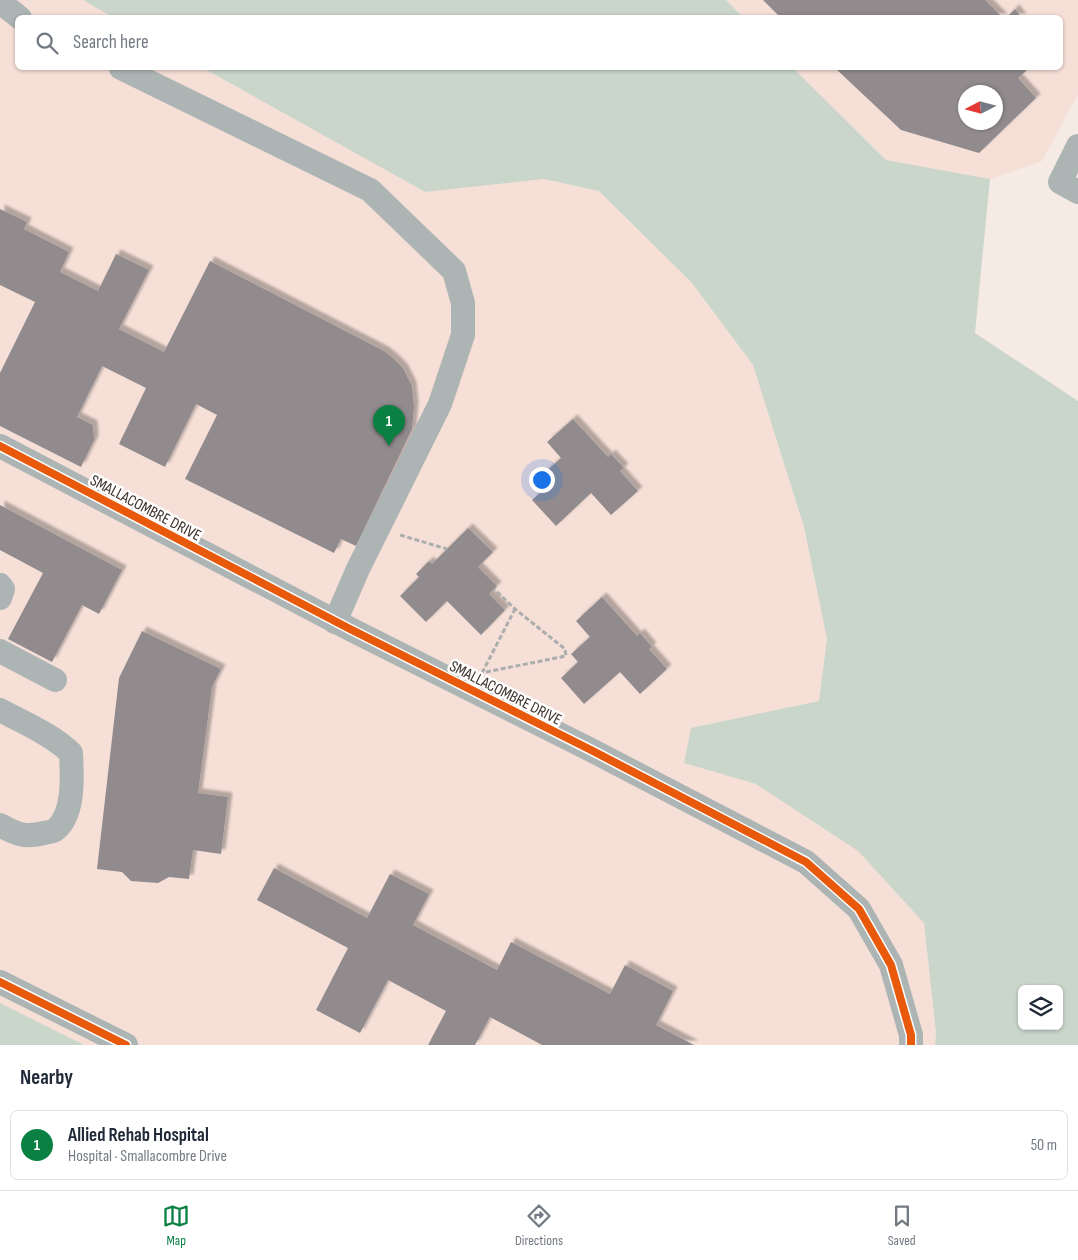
<!DOCTYPE html>
<html lang="en">
<head>
<meta charset="utf-8">
<style>
	body { margin:0; font-family:"Sofia Sans Condensed",sans-serif; background:#f6f6f7; color:#1f2937 }
	.controls { position:absolute; right:15px; bottom:15px; display:grid; overflow:hidden; border-radius:8px; box-shadow:0 1px 4px #0004 }
	.controls button { width:45px; height:45px; display:grid; place-items:center; padding:0; border:0; border-bottom:1px solid #e0e1e3; background:#fff; color:#1f2937; font:25px sans-serif }
	.compass { position:absolute; left:958px; top:85px; width:45px; height:45px; border-radius:50%; background:#fff; box-shadow:0 1px 4px #0004; rotate:264deg }
	.you { position:absolute; left:541px; top:479px; width:18px; height:18px; margin:-12px; border:4px solid #fff; border-radius:50%; background:#1a73e8; box-shadow:0 0 0 8px #1a73e833 }
	.badge { display:grid; place-items:center; width:32px; height:32px; border-radius:50%; background:#0b8043; color:#fff; font-size:16px; font-weight:700 }
	.pin { position:absolute; translate:-50% -41px; filter:drop-shadow(0 1px 2px #0008) }
	.pin::after { content:''; position:absolute; top:26px; width:18px; height:15px; background:inherit; clip-path:polygon(0 0,100% 0,50% 100%) }
	.list { margin:0; padding:0; list-style:none }
	h2 { display:flex; justify-content:space-between; align-items:center; height:65px; margin:0; padding:0 20px; font-size:21px }
	h2 small { font-size:16px; font-weight:400; color:#747a83 }
	.list li { display:grid; grid-template-columns:32px 1fr auto; gap:15px; align-items:center; box-sizing:border-box; height:70px; margin:0 10px 10px; padding:0 10px; border:1px solid #e0e1e3; border-radius:8px }
	.list b { display:block; font-size:19px; white-space:nowrap }
	.list p { margin:0; font-size:16px; white-space:nowrap; color:#747a83 }
	.list em { font-size:16px; font-style:normal; color:#747a83 }
	.icon { flex:none; width:28px; height:28px; fill:none; stroke:currentColor; stroke-width:2; stroke-linecap:round; stroke-linejoin:round }
	.map { position:relative; flex:none; width:1078px; height:1045px; overflow:hidden }
	.search { position:absolute; background:#fff; box-shadow:0 1px 4px #0004; left:15px; right:15px; top:15px; height:55px; display:flex; align-items:center; gap:12px; box-sizing:border-box; padding:0 18px; border-radius:8px; color:#747a83; font-size:19px }
	.sheet { height:145px; background:#fff }
	nav { display:flex; justify-content:space-around; align-items:center; box-sizing:border-box; height:70px; border-top:1px solid #e0e1e3; background:#fff; font-size:14px; color:#747a83 }
	nav a { display:grid; justify-items:center; gap:2px }
	nav .on { color:#0b8043 }
	.map>svg:first-child { display:block }
	.built { fill:#f5dfd7; fill-rule:evenodd }
	.green { fill:#cbd6cb; fill-rule:evenodd }
	.building { fill:#918b8e; fill-rule:evenodd; filter:url(#shadow) }
	.lines { fill:none; stroke-linecap:round; stroke-linejoin:round }
	.path { stroke:#abaead; stroke-width:3; stroke-dasharray:5 2.5; stroke-linecap:butt }
	.minor { stroke:#adb4b4; stroke-width:24 }
	.cycleway-casing { stroke:#fff; stroke-width:11 }
	.cycleway { stroke:#e8590c; stroke-width:8 }
	.labels { text-anchor:middle; stroke-width:5; stroke-linejoin:round; paint-order:stroke }
	.street-label { font-size:16px; fill:#3d322e; stroke:#fff }
</style>
</head>
<body>
<div class="map">
<svg width="1078" height="1045" viewBox="0 0 1078 1045">
	<defs>
		<filter id="shadow"><feDropShadow dx="4.5" dy="-4.5" stdDeviation="1" flood-color="#0004"/></filter>
	</defs>
	<rect width="100%" height="100%" fill="#f6eae4"/>
	<g class="built">
		<polygon points="0,0 83,0 114,17 18,18 18,68 203,68 425,192 544,179 599,191 692,283 753,365 804,527 827,639 820,701 691,728 684,763 756,784 858,851 924,923 936,1033 935,1045 84,1045 0,1003"/>
		<path d="M726,0H1078V94L1042,161L990,179L886,160L793,68H1060V18L743,17ZM966,92H996V122H966Z"/>
	</g>
	<g class="green">
		<polygon points="83,0 726,0 743,17 114,18"/>
		<path d="M203,68H793L886,160L990,179L975,333L1078,401V1045H935L936,1033L924,923L858,851L756,784L684,763L691,728L819,701L827,639L804,527L753,365L692,283L599,191L544,179L425,192ZM1022,989H1059V1026H1022Z"/>
		<polygon points="0,1003 84,1045 0,1045"/>
	</g>
	<g class="building">
		<polygon points="763,0 985,0 1003,18 781,18"/>
		<polygon points="1015,9 1022,18 1006,18"/>
		<path d="M835,68H1029L1018,78L1036,98L979,153L901,130ZM966,92H996V122H966Z"/>
		<polygon points="0,209 27,222 24,229 69,252 60,272 98,291 116,254 149,270 119,329 164,352 210,261 384,351 393,358 403,368 412,386 414,407 412,429 356,546 341,539 334,553 185,479 217,415 196,404 165,467 119,444 146,388 102,366 77,417 93,425 94,440 81,467 0,426 0,373 35,302 0,285"/>
		<polygon points="573,419 608,457 611,454 624,468 620,471 638,491 611,515 591,493 556,526 532,500 550,484 542,475 561,458 547,442"/>
		<polygon points="0,505 122,570 99,614 82,605 52,662 8,639 43,573 0,550"/>
		<polygon points="468,528 493,552 478,567 497,586 489,594 505,610 481,635 447,601 426,622 400,596 419,577 416,574 429,561 432,564"/>
		<polygon points="602,597 637,636 640,633 652,647 649,649 667,669 640,694 620,672 584,704 561,678 578,662 571,654 590,637 576,621"/>
		<polygon points="142,631 221,669 212,687 198,793 228,797 221,854 193,850 189,879 169,877 158,883 131,881 122,872 97,869 119,678"/>
		<polygon points="274,868 367,918 390,874 429,894 413,925 497,970 511,942 610,994 625,965 673,991 656,1025 694,1045 542,1045 490,1017 475,1045 428,1045 446,1011 388,980 360,1033 316,1010 348,948 257,900"/>
	</g>
	<g class="lines">
		<g class="path">
			<polyline points="400,535 447,549"/>
			<polyline points="486,672 566,656 565,649 515,609 494,589"/>
			<polyline points="482,673 515,609"/>
		</g>
		<g class="minor">
			<polyline points="0,2 20,18"/>
			<polyline points="121,68 370,190 454,271 463,303 463,335 440,404 358,569 335,622"/>
			<polyline points="1078,146 1060,182 1078,192"/>
			<polyline points="0,446 350,629 591,750 806,862 859,909 891,965 911,1035 911,1045"/>
			<polyline points="0,585 3,589 0,598"/>
			<polyline points="0,651 55,680"/>
			<path d="M0,710C24,723 51,734 71,753C72,776 75,814 55,830C52,832 48,832 44,833C25,838 16,834 0,825"/>
			<polyline points="0,982 126,1045"/>
		</g>
		<defs>
			<g id="cycleway">
				<polyline points="0,446 350,629 591,750 806,862 859,909 891,965 911,1035 911,1045"/>
				<polyline points="0,982 126,1045"/>
			</g>
		</defs>
		<use href="#cycleway" class="cycleway-casing"/>
		<use href="#cycleway" class="cycleway"/>
	</g>
	<g class="labels">
		<g class="street-label">
			<text transform="translate(146 507) rotate(28)" y="6">SMALLACOMBRE DRIVE</text>
			<text transform="translate(506 692) rotate(27)" y="6">SMALLACOMBRE DRIVE</text>
		</g>
	</g>
</svg>
<div class="controls">
<button><svg class="icon" aria-label="layers" viewBox="0 0 24 24"><path d="M12 4l9 5-9 5-9-5zM3 14l9 5 9-5"/></svg></button>
</div>
<svg class="compass" viewBox="-18 -18 36 36"><path d="M0-13l5 13h-10z" fill="#e53935"/><path d="M0 13l5-13h-10z" fill="#747a83"/></svg>
<div class="you"></div>
<div class="pin badge" style="left:389px;top:446px">1</div>
<div class="search"><svg class="icon" aria-label="search" viewBox="0 0 24 24"><circle cx="10" cy="10" r="6"/><path d="M15 15l6 6"/></svg>Search here</div>
</div>
<section class="sheet">
<h2>Nearby<small></small></h2>
<ul class="list">
<li><span class="badge">1</span><div><b>Allied Rehab Hospital</b><p>Hospital · Smallacombre Drive</p></div><em>50 m</em></li>
</ul>
</section>
<nav>
<a class="on"><svg class="icon" aria-label="map" viewBox="0 0 24 24"><path d="M3 6l6-2 6 2 6-2v14l-6 2-6-2-6 2zM9 4v14M15 6v14"/></svg>Map</a>
<a><svg class="icon" aria-label="directions" viewBox="0 0 24 24"><path d="M12 3l9 9-9 9-9-9zM9 14v-3h6M13 9l2 2-2 2"/></svg>Directions</a>
<a><svg class="icon" aria-label="saved" viewBox="0 0 24 24"><path d="M7 4h10v16l-5-4-5 4z"/></svg>Saved</a>
</nav>
</body>
</html>
